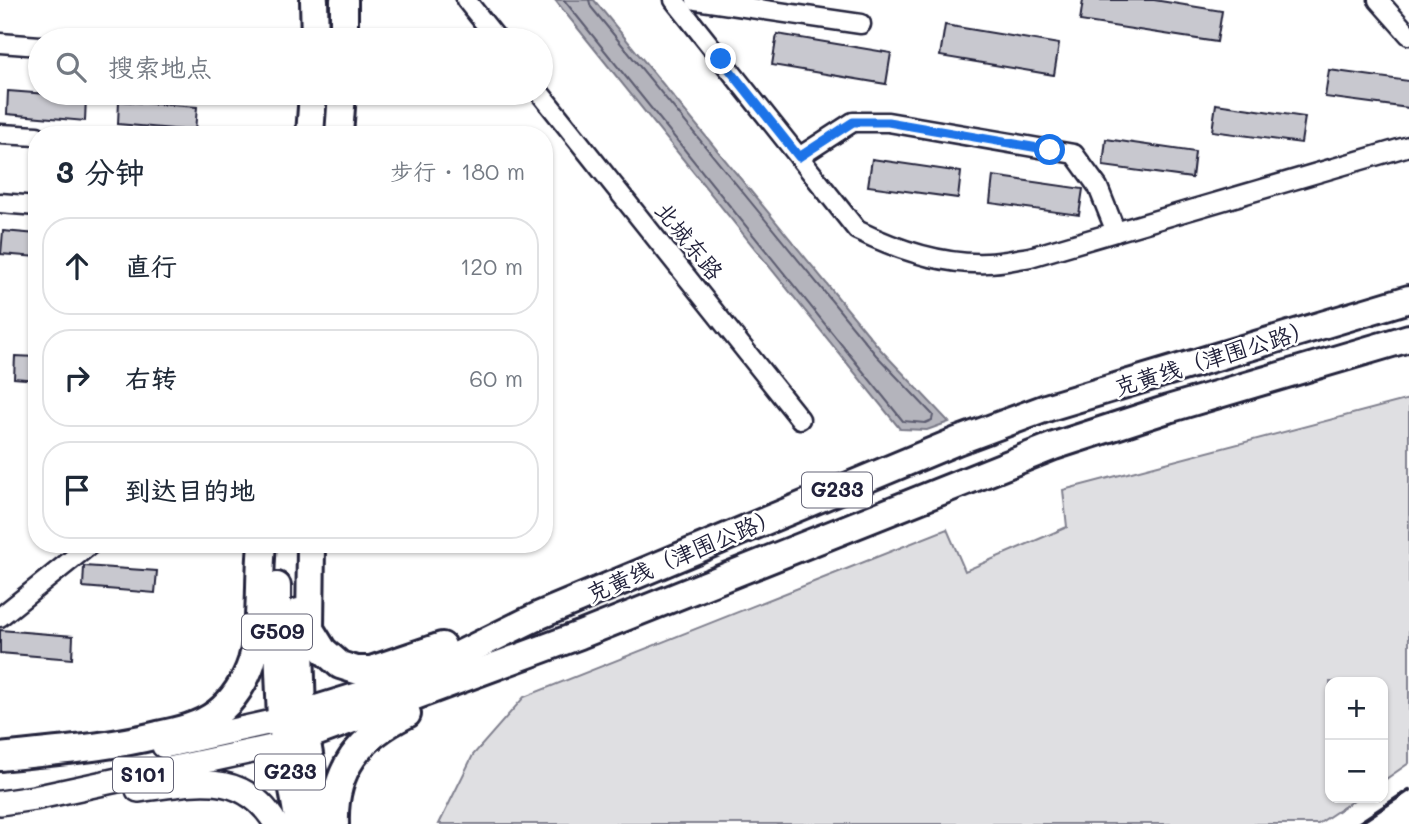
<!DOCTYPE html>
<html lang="zh">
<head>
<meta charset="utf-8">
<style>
	body { margin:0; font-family:Mali,"LXGW WenKai TC",sans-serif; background:#f6f6f7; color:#1f2937 }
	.controls { position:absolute; right:21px; bottom:21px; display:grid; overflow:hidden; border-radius:14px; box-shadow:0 2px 5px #0004 }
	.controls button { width:63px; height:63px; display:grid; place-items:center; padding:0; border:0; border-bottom:2px solid #e0e1e3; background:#fff; color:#1f2937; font:35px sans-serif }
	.stop { position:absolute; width:21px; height:21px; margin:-16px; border:5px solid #1a73e8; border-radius:50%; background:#fff }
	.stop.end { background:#1a73e8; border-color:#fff; box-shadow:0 2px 7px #0008 }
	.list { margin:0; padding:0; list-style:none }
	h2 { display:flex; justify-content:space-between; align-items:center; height:91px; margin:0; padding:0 28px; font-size:30px }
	h2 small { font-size:23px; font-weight:400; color:#747a83 }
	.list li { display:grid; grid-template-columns:46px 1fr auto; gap:21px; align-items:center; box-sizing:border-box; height:98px; margin:0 14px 14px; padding:0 14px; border:2px solid #e0e1e3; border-radius:28px }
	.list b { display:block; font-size:26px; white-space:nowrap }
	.list em { font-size:23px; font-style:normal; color:#747a83 }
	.icon { flex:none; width:38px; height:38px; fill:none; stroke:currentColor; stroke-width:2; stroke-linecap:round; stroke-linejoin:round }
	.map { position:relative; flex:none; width:1409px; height:824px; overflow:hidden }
	.search { position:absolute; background:#fff; box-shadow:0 2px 5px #0004; left:28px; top:28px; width:525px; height:77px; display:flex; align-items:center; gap:18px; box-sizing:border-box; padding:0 24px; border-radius:38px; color:#747a83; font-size:26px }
	.panel { position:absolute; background:#fff; box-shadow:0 2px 5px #0004; left:28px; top:126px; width:525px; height:427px; border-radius:28px }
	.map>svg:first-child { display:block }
	.green { fill:#dfdfe2; stroke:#80808e; stroke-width:2 }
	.water { fill:#b4b4bc; stroke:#7a7a88; stroke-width:2 }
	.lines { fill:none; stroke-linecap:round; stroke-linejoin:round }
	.shore { stroke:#5c5c6f; stroke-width:2 }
	.building { fill:#c8c8cf; stroke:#22223b; stroke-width:2 }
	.minor-casing { stroke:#22223b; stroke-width:23 }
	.major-casing { stroke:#22223b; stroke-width:28 }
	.highway-casing { stroke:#22223b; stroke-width:32 }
	.minor { stroke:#fff; stroke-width:18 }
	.major { stroke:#fff; stroke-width:23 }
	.highway { stroke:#fff; stroke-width:26 }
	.rail { stroke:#22223b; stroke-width:4.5 }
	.route { stroke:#1a73e8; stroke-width:9 }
	.labels { text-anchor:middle; stroke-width:5; stroke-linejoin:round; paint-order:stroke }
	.shield { fill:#fff; stroke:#646476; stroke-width:2 }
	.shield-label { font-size:21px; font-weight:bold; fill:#22223b }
	.street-label { font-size:23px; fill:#22223b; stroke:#fff }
</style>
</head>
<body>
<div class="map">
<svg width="1409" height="824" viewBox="0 0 1409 824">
	<rect width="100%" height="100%" fill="#fff"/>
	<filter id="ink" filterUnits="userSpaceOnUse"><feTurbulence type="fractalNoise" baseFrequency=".0143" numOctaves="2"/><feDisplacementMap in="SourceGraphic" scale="14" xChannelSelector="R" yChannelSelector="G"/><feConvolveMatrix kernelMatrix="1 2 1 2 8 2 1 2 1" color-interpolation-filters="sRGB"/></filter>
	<g filter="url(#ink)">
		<polygon class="green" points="1409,399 1409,763 1383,781 1383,682 1330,682 1330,798 1357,798 1318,824 439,824 473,755 524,697 947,529 965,571 1067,527 1063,490"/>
		<polygon class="water" points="555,0 594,0 881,350 949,422 927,430 900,429"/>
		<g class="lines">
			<polyline class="shore" points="564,0 903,421 925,423 932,420 933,415 876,355 591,7 589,0"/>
		</g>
		<g class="building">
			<polygon points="1083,0 1154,0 1222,11 1217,42 1080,21"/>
			<polygon points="945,25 1059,44 1054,75 940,56"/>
			<polygon points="777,34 891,53 886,84 772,65"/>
			<polygon points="1329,70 1409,81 1409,108 1325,97"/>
			<polygon points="8,91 86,97 85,121 7,114"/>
			<polygon points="119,101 197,107 195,131 118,124"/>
			<polygon points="1216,104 1305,117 1301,143 1212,131"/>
			<polygon points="1106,139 1195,152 1192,178 1103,166"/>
			<polygon points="872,159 961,172 958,198 868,186"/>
			<polygon points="993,176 1083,189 1079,215 990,203"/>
			<polygon points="3,231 37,234 37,257 1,254"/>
			<polygon points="15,356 37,357 37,380 14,378"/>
			<polygon points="84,566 157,571 155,593 83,587"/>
			<polygon points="0,630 73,636 72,659 0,653"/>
		</g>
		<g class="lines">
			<defs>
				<g id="minor">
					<polyline points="466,0 498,40"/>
					<path d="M674,0L857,230C896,249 942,265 987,263C1001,263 1016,259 1030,257L1409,146"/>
					<polyline points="696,0 861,24"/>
					<polyline points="1378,0 1409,35"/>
					<polyline points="0,43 40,46"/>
					<polyline points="540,93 800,419"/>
					<polyline points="0,134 37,136"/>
					<polyline points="799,157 853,122 888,122 1074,154 1098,187 1116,232"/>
					<polyline points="0,203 37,206"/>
					<polyline points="0,617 91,544"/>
				</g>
				<g id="major">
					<polyline points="164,746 281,720"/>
					<path d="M138,790C193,783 243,768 276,824"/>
					<polyline points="0,803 34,798 285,744"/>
				</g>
				<g id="highway">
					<polyline points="314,0 315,40"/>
					<polyline points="344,0 344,40"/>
					<polyline points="310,135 313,93"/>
					<polyline points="339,135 342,93"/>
					<polyline points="311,544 310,629 323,650 340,665 356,670 371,670 442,646"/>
					<polyline points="277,586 277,621 281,720 299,824"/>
					<polyline points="299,612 302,714 321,824"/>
					<polyline points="281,720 375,691 430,669 540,615 957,441 1049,407 1409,299"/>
					<polyline points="285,744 580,635 1054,446 1168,409 1409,338"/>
					<path d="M0,757C53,751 106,748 158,735C178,731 200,726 217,713C233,701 246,680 252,661C263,623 258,583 262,544"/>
					<path d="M335,824C333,769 360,737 407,714"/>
				</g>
			</defs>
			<use href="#minor" class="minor-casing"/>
			<use href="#major" class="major-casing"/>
			<use href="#highway" class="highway-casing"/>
			<use href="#minor" class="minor"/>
			<use href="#major" class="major"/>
			<use href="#highway" class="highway"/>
			<polyline class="rail" points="1358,824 1409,790"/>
		</g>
	</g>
	<g class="lines" filter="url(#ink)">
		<polyline class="route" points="721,59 799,157 853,122 888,122 1050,150"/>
	</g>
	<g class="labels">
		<g class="shield">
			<rect x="802" y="472.5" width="70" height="35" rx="5"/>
			<rect x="242" y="614.5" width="70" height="35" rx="5"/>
			<rect x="255" y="754.5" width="70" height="35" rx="5"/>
			<rect x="113" y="757.5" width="60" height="35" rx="5"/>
		</g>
		<g class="shield-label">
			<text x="837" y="497">G233</text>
			<text x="277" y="639">G509</text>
			<text x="290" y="779">G233</text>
			<text x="143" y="782">S101</text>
		</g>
		<g class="street-label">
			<text transform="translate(689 241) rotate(51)" y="8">北城东路</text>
			<text transform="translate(1214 358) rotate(-17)" y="8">克黄线（津围公路）</text>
			<text transform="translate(683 555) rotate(-23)" y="8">克黄线（津围公路）</text>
		</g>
	</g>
</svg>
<div class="controls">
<button>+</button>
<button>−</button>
</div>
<div class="stop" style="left:1050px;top:150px"></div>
<div class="stop end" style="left:721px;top:59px"></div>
<div class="search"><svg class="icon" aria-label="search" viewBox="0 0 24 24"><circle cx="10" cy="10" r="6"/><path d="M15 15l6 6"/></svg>搜索地点</div>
<section class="panel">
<h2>3 分钟<small>步行 · 180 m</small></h2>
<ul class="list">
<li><svg class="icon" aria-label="ahead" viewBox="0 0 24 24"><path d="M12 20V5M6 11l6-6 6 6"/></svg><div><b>直行</b></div><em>120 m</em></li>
<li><svg class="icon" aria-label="right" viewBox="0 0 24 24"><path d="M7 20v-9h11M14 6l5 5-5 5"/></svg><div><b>右转</b></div><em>60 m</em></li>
<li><svg class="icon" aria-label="arrive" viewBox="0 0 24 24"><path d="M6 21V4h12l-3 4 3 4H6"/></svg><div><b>到达目的地</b></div></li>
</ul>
</section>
</div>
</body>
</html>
